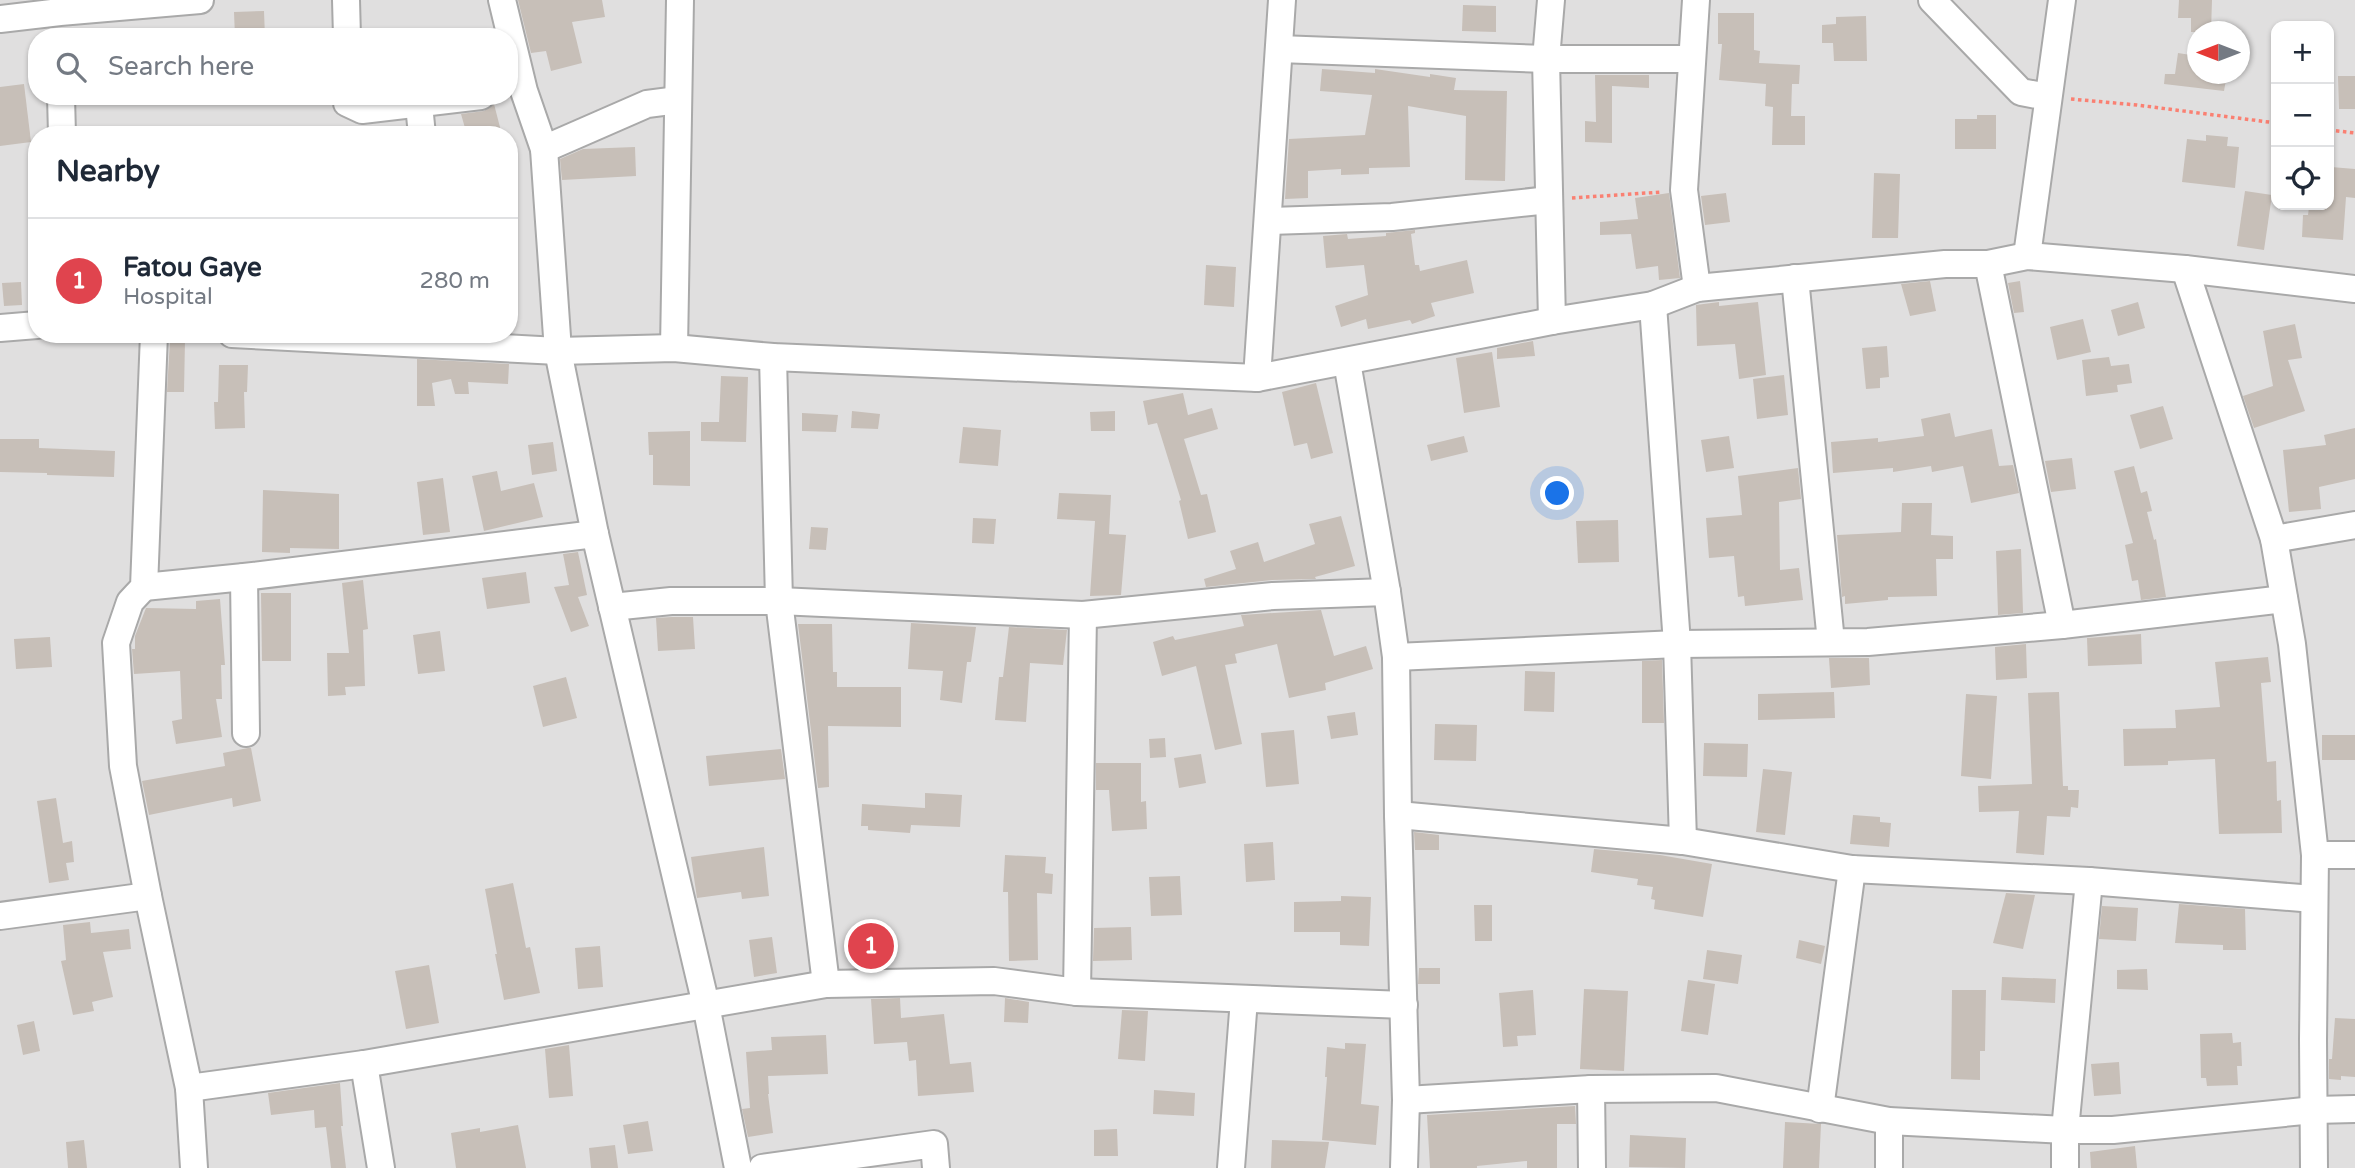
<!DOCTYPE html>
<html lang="en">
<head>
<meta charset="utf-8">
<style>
	body { margin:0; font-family:"Varela Round",sans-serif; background:#f6f6f7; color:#1f2937 }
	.controls { position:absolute; right:21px; top:21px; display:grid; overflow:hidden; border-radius:14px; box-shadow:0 2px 5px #0004 }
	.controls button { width:63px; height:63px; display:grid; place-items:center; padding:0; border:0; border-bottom:2px solid #e0e1e3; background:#fff; color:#1f2937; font:35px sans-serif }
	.compass { position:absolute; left:2187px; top:21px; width:63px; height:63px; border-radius:50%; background:#fff; box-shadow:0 2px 5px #0004; rotate:270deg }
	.you { position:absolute; left:1558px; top:494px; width:24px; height:24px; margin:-18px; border:5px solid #fff; border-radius:50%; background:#1a73e8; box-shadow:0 0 0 10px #1a73e833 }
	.badge { display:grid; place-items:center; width:46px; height:46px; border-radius:50%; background:#db2777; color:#fff; font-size:23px; font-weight:700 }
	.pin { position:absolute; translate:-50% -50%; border:4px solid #fff; box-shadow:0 2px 7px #0006 }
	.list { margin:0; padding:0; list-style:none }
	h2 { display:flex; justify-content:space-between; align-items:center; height:91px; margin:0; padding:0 28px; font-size:30px }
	h2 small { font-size:23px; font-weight:400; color:#747a83 }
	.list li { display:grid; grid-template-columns:46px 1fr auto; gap:21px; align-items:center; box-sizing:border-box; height:126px; padding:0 28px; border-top:2px solid #e0e1e3 }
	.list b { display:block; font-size:26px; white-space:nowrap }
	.list p { margin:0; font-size:23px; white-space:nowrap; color:#747a83 }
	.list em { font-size:23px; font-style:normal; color:#747a83 }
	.icon { flex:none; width:38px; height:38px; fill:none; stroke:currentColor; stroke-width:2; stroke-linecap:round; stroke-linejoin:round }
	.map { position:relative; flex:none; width:2355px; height:1168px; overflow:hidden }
	.search { position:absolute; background:#fff; box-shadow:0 2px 5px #0004; left:28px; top:28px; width:490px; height:77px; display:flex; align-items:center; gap:18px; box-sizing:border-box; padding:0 24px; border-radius:28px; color:#747a83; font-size:26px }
	.panel { position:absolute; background:#fff; box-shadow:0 2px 5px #0004; left:28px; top:126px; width:490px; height:217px; border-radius:28px }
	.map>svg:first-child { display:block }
	.residential { fill:#e0dfdf; fill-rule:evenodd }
	.building { fill:#c7bfb8 }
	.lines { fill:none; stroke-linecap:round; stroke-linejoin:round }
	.minor-casing { stroke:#a9a9a9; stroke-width:30 }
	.path { stroke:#fa8072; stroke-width:3.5; stroke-dasharray:3.5 3.5; stroke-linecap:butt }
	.minor { stroke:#fff; stroke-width:26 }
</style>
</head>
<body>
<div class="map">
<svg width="2355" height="1168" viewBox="0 0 2355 1168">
	<rect width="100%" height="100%" fill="#f2efe9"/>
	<path class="residential" d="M0,0H2355V1168H0ZM2276,26H2329V205H2276ZM2198,32H2240V74H2198ZM37,37H509V96H37ZM37,135H509V334H37Z"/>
	<g class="building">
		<polygon points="518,0 602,0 605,17 572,22 582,63 551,71 546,51 531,53"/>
		<polygon points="2179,0 2212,0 2211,32 2191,32 2191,18 2178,18"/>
		<polygon points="1463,5 1496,6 1496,32 1462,31"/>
		<polygon points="264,11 265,37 235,37 234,12"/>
		<polygon points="1718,13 1754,13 1754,50 1760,51 1759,63 1800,65 1799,84 1792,84 1791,116 1805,116 1805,145 1772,145 1773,107 1765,106 1766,84 1719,80 1722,44 1718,44"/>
		<polygon points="1866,16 1867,61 1834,61 1833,43 1822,43 1822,25 1836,24 1836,17"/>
		<polygon points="2178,53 2197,56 2197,74 2227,74 2224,91 2164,84 2165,74 2175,74"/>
		<polygon points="1322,69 1375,73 1375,69 1430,77 1430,74 1456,78 1454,90 1507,91 1505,181 1465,180 1466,116 1408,106 1410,167 1369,168 1369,174 1341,175 1341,169 1308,171 1308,198 1285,199 1289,139 1365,135 1372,95 1320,91"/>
		<polygon points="1595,75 1649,75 1649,88 1612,86 1612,143 1585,142 1585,121 1596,122"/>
		<polygon points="2338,76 2355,76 2355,109 2339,109"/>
		<polygon points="24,84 31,142 0,146 0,87"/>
		<polygon points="494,104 502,135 467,135 461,114 484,111"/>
		<polygon points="1977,115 1996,115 1996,149 1955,149 1955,119 1977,119"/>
		<polygon points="2206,135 2228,137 2227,146 2239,147 2235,188 2182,182 2187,139 2206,141"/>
		<polygon points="635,147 636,176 562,180 560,159 583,149"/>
		<polygon points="2331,167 2355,169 2355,198 2346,197 2343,240 2302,237 2303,215 2308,215 2309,207 2329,205"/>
		<polygon points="1874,173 1900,174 1898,238 1872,238"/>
		<polygon points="2245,191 2272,195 2264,250 2237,246"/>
		<polygon points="1669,193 1680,278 1659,280 1658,266 1636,269 1631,234 1600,235 1600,222 1638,219 1635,198"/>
		<polygon points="1726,193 1730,222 1705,225 1701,196"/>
		<polygon points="1415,230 1415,233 1411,234 1415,265 1419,265 1420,271 1467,260 1474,293 1431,303 1435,316 1412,324 1410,320 1368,329 1366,319 1341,327 1335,306 1368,295 1364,265 1326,268 1323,236 1347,234 1348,239 1386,236 1386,233"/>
		<polygon points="1206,265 1236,267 1234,307 1204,305"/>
		<polygon points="1930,281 1936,311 1910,316 1901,284"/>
		<polygon points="2020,281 2024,312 2014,313 2008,283"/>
		<polygon points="21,282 22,305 4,306 2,283"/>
		<polygon points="1719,302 1719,306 1758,302 1766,375 1739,379 1735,344 1697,346 1696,305"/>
		<polygon points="2138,302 2145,328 2118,336 2111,310"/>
		<polygon points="2083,319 2091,352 2057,360 2050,327"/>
		<polygon points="2295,324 2302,358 2288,360 2305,411 2254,428 2243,396 2273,386 2263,331"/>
		<polygon points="170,340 185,340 184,392 167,392"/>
		<polygon points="1533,341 1535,356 1497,359 1497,348"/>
		<polygon points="1887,346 1889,377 1880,378 1880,388 1866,389 1862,348"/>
		<polygon points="1492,352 1500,407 1464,413 1456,358"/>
		<polygon points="2109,357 2111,366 2129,364 2132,383 2117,385 2118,392 2086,396 2082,360"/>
		<polygon points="417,359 509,364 508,384 468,382 469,394 455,394 451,379 432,383 435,406 417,406"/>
		<polygon points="219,365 248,365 247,392 244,392 245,428 215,429 214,402 218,402"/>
		<polygon points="1784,375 1788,415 1757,419 1753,379"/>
		<polygon points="721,376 748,377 746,442 701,441 701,422 719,422"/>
		<polygon points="1316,383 1333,453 1311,459 1307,443 1294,446 1282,392"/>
		<polygon points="1183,393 1188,415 1212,408 1218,429 1184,439 1201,495 1207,494 1216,532 1188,539 1179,501 1181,500 1157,423 1148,425 1143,401"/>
		<polygon points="2163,406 2173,439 2140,449 2130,415"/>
		<polygon points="852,411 880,414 878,429 851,428"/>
		<polygon points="1115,411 1115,431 1091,431 1090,412"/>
		<polygon points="802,413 838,415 836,432 802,431"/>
		<polygon points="1950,413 1955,437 1992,429 1999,466 2013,465 2019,493 1971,503 1963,466 1932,472 1931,466 1893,472 1893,468 1833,473 1831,442 1878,438 1878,442 1924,436 1921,419"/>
		<polygon points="963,427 1001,430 998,466 959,463"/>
		<polygon points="2355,428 2355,479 2319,487 2321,509 2289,512 2283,450 2326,445 2324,435"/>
		<polygon points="690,431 690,486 653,485 653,455 649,455 648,432"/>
		<polygon points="1464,436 1468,452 1431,461 1427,445"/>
		<polygon points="1729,436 1734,468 1706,472 1701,440"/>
		<polygon points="0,439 39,439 39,448 115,451 114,477 47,475 47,473 0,472"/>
		<polygon points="553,442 557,471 532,475 528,445"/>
		<polygon points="2072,458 2076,489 2051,492 2045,461"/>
		<polygon points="2134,466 2141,493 2147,491 2152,511 2147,512 2154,540 2156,539 2166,597 2141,600 2138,580 2132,581 2125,545 2133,543 2114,471"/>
		<polygon points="1798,468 1801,499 1779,502 1780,570 1799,568 1803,600 1745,606 1744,596 1738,597 1734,556 1709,558 1706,518 1742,515 1738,476"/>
		<polygon points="497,471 501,491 534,483 543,517 484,531 472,476"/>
		<polygon points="443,478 450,532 423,535 417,482"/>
		<polygon points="263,490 339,494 339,549 290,548 290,553 262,552"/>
		<polygon points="1059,493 1111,495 1109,534 1126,535 1121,595 1090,596 1095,521 1057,519"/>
		<polygon points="1902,503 1932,503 1931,535 1953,536 1953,559 1936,559 1937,596 1888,597 1888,600 1845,604 1845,596 1842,597 1837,535 1901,532"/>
		<polygon points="1341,516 1355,566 1315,577 1316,579 1272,580 1206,587 1204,579 1236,569 1230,551 1258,542 1264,562 1315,544 1309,524"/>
		<polygon points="973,518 996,519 994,544 972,543"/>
		<polygon points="1618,520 1619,562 1578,563 1576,521"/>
		<polygon points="811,527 828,528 826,550 809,549"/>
		<polygon points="2021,549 2023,613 1998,615 1996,551"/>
		<polygon points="578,552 587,595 578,597 589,626 571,632 554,587 569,585 563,554"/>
		<polygon points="526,572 530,603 487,609 482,578"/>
		<polygon points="363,580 368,629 363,630 365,686 345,687 346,695 328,696 327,653 349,653 342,583"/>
		<polygon points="261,593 291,593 291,661 262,661"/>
		<polygon points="220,599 225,665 221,665 222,699 216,699 222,737 176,744 172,721 182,719 180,671 134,674 132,649 135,649 135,636 146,608 196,609 196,601"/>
		<polygon points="1321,610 1334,656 1366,646 1373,669 1325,683 1326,690 1289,698 1277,644 1235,654 1237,663 1225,665 1242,744 1215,750 1196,666 1162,676 1153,642 1173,636 1175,640 1244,626 1241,615"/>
		<polygon points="672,617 693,617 695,649 658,651 656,618"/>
		<polygon points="911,623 976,627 971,662 967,662 962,703 940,700 943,671 908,669"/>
		<polygon points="798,624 832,624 833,672 837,672 837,687 901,687 901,727 828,726 829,787 818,788"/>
		<polygon points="1009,627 1067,630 1063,665 1030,663 1026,722 995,720 999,677 1003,677"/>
		<polygon points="440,631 445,671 418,674 413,635"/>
		<polygon points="2141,634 2142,664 2088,666 2087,638"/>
		<polygon points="50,637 52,667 16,669 14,639"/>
		<polygon points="2026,644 2027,678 1996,680 1995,647"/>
		<polygon points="2268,657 2271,682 2261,683 2267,762 2276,761 2277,801 2281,800 2282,833 2219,834 2215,759 2168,761 2168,765 2124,766 2123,729 2176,728 2175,710 2220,707 2215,662"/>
		<polygon points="1829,658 1869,658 1870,685 1831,688"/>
		<polygon points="1662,660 1664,723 1642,723 1642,661"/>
		<polygon points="1525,671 1555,672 1554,712 1524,711"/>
		<polygon points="566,677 577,718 543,727 533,686"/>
		<polygon points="1834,692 1835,718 1758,720 1758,694"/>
		<polygon points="2059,692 2063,786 2068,786 2068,790 2079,790 2078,808 2071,807 2070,817 2047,816 2044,855 2016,853 2019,811 1979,812 1978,786 2032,784 2028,693"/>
		<polygon points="1966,694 1997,696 1991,779 1961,776"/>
		<polygon points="1355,712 1358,735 1331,739 1327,716"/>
		<polygon points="1435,724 1477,725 1476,761 1434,760"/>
		<polygon points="1294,730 1299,784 1266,787 1261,733"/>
		<rect x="2322" y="735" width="33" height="25"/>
		<polygon points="1165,738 1166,757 1150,758 1149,739"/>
		<polygon points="1704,743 1748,744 1747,777 1703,776"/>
		<polygon points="248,748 251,748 261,801 233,807 232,798 149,815 142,781 225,766 223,753"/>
		<polygon points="781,749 785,779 709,786 706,756"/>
		<polygon points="1201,754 1206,783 1179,788 1174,758"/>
		<polygon points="1096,763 1141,763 1141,802 1146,801 1147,829 1112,831 1109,790 1096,790"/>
		<polygon points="1763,769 1792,772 1785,835 1756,832"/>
		<polygon points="925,793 962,795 960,827 911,825 910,833 868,830 868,826 861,826 862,804 925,808"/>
		<polygon points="56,798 63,843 72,841 74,862 66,863 69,880 49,883 37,801"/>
		<polygon points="1853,815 1880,817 1880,822 1891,823 1889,847 1850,844"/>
		<polygon points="1414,832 1439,835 1439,850 1415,850"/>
		<polygon points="1273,842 1275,880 1246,882 1244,844"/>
		<polygon points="764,847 769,896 742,899 741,892 697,898 691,857"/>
		<polygon points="1594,849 1660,855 1712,864 1703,917 1654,909 1655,900 1651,899 1653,887 1637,885 1638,879 1591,872"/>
		<polygon points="1005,855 1046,857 1045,873 1053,874 1052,894 1037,893 1038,960 1009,961 1008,892 1003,892"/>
		<polygon points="1180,876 1182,915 1151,916 1149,877"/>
		<polygon points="513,883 526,948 530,947 540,993 504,1000 495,954 497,954 485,889"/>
		<polygon points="2006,893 2035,895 2023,949 1993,943"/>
		<polygon points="1341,896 1371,897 1369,946 1340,945 1340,932 1294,932 1294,902 1341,901"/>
		<polygon points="2179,904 2245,909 2246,950 2223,950 2223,945 2175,943"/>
		<polygon points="1474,905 1492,905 1492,941 1475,941"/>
		<polygon points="2102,906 2138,908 2136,941 2099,939"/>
		<polygon points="90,922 91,933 129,929 131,949 103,952 113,997 92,1002 94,1011 73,1015 61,961 66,960 63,925"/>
		<polygon points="1131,927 1132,960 1093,961 1094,928"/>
		<polygon points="772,937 777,973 754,977 749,940"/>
		<polygon points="1799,940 1825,946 1821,964 1796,958"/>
		<polygon points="600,946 603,987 578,989 575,948"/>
		<polygon points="1707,950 1742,955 1738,984 1703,979"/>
		<polygon points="429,965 439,1023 406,1029 395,971"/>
		<polygon points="1419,968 1440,968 1440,984 1418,984"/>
		<polygon points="2147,969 2148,990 2117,989 2117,970"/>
		<polygon points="2002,977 2056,979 2055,1003 2001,1000"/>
		<polygon points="1688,980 1715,984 1708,1035 1681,1031"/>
		<polygon points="1584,989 1628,991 1624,1071 1580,1069"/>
		<polygon points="1533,990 1536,1035 1517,1036 1518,1046 1503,1047 1499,993"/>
		<polygon points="1952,990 1986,990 1985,1051 1980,1051 1980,1080 1951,1079"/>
		<polygon points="900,998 901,1018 944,1014 950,1064 971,1062 974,1092 918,1096 916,1060 909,1061 907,1042 874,1044 871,999"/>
		<polygon points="1005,998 1029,1002 1028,1023 1004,1022"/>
		<polygon points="1122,1010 1148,1011 1145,1061 1118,1059"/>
		<polygon points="2335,1018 2355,1019 2355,1077 2341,1076 2341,1080 2329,1079 2329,1059 2332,1059"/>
		<polygon points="34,1021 40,1051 23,1055 17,1025"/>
		<polygon points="2232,1033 2233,1043 2241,1042 2242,1066 2237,1066 2238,1085 2207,1086 2206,1078 2201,1078 2200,1034"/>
		<polygon points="826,1035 828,1074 768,1076 769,1094 768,1094 773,1133 748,1137 742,1109 750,1108 746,1052 772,1050 771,1037"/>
		<polygon points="1345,1043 1366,1044 1361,1104 1379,1106 1376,1145 1322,1140 1327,1077 1325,1077 1327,1047 1345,1049"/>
		<polygon points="569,1045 573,1096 549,1098 545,1049"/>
		<polygon points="2119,1062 2121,1094 2094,1096 2091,1064"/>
		<polygon points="340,1083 343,1126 341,1126 346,1168 331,1168 326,1127 315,1128 314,1110 271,1115 268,1093"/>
		<polygon points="1154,1090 1195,1093 1194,1116 1153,1114"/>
		<polygon points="1575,1106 1576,1124 1557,1124 1557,1168 1527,1168 1527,1161 1477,1166 1477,1168 1430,1168 1427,1115"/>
		<polygon points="648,1121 653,1151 628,1154 623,1125"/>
		<polygon points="1785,1122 1821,1124 1819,1168 1783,1168"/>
		<polygon points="518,1125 526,1168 456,1168 451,1133 480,1128 480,1132"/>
		<polygon points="1117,1129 1118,1156 1094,1156 1094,1130"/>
		<polygon points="1630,1135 1686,1138 1685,1168 1629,1167"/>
		<polygon points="84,1140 87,1168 68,1168 66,1142"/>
		<polygon points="1272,1140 1329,1142 1325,1168 1271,1168"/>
		<polygon points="615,1145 618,1168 591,1168 589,1148"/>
		<polygon points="2135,1146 2137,1168 2091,1168 2090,1152"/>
	</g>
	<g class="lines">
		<defs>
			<g id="minor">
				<polyline points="346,0 347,37"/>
				<polyline points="502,0 524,91 544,149 558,351 595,534 706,1005 738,1168"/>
				<polyline points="1551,0 1546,59 1552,321"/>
				<polyline points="1696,0 1684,190 1697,288"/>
				<polyline points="1932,0 2021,92 2048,97"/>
				<polyline points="0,19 60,12 200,0"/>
				<polyline points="1279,49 1546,59 1692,59"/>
				<polyline points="61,96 62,135"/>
				<polyline points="347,96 347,103 362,110 481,96"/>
				<polyline points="419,105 422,135"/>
				<polyline points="544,149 647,104 678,100"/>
				<polyline points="1268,221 1392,217 1549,200"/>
				<polyline points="2027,256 2062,0"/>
				<polyline points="1988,264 2062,625"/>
				<polyline points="2185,269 2274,539 2292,644 2315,855 2313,1040 2314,1168"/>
				<polyline points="1795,278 1831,642"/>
				<polyline points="1653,305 1677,644 1683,841"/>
				<polyline points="0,328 37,325"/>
				<polyline points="154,334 144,587 130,602 116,643 123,766 148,896 189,1088 194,1168"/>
				<polyline points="232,334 558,351 674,348 773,357 1257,378 1552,321 1653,305 1697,288 1945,264 1988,264 2027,256 2185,269 2355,289"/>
				<polyline points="674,348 680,0"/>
				<polyline points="773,357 779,601 826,984"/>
				<polyline points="1347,362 1387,592 1396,657 1398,815 1406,1100 1404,1168"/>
				<polyline points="1257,378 1282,0"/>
				<polyline points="2274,539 2355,525"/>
				<polyline points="244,577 246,733"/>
				<polyline points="144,587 244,577 595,534"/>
				<polyline points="612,607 671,601 779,601 1083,615 1273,596 1387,592"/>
				<polyline points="1396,657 1677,644 1868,642 2062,625 2284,599"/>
				<polyline points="1398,815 1683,841 1852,869 2089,881 2314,899"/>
				<polyline points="2315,855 2355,855"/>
				<polyline points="0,916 148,896"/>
				<polyline points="1077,992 1083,615"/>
				<polyline points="364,1064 381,1168"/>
				<polyline points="189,1088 364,1064 826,984 994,981 1077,992 1404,1005"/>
				<polyline points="1591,1089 1592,1168"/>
				<polyline points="1406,1100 1591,1089 1716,1088 1889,1121 2065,1130 2113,1130 2314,1110 2355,1109"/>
				<polyline points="1820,1109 1852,869"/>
				<polyline points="1889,1121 1889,1168"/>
				<polyline points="762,1168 934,1144 936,1168"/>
				<polyline points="1231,1168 1244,999"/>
				<polyline points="2065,1168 2065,1130 2089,881"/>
			</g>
		</defs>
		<use href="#minor" class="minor-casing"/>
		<g class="path">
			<polyline points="2071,99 2137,105 2276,123"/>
			<polyline points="2329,130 2355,133"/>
			<polyline points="1572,198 1662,192"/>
		</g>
		<use href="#minor" class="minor"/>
	</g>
</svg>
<div class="controls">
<button>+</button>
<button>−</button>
<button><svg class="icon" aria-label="locate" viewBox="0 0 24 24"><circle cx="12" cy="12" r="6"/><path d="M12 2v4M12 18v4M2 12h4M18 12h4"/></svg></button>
</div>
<svg class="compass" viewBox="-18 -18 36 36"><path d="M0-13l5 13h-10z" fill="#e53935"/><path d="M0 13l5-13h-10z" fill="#747a83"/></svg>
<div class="you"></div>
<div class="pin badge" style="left:871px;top:946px;background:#e0444e">1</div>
<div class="search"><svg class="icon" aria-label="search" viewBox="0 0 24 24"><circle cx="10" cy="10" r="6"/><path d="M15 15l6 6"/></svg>Search here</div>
<section class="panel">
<h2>Nearby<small></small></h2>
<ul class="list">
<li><span class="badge" style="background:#e0444e">1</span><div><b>Fatou Gaye</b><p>Hospital</p></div><em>280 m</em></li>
</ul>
</section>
</div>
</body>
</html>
